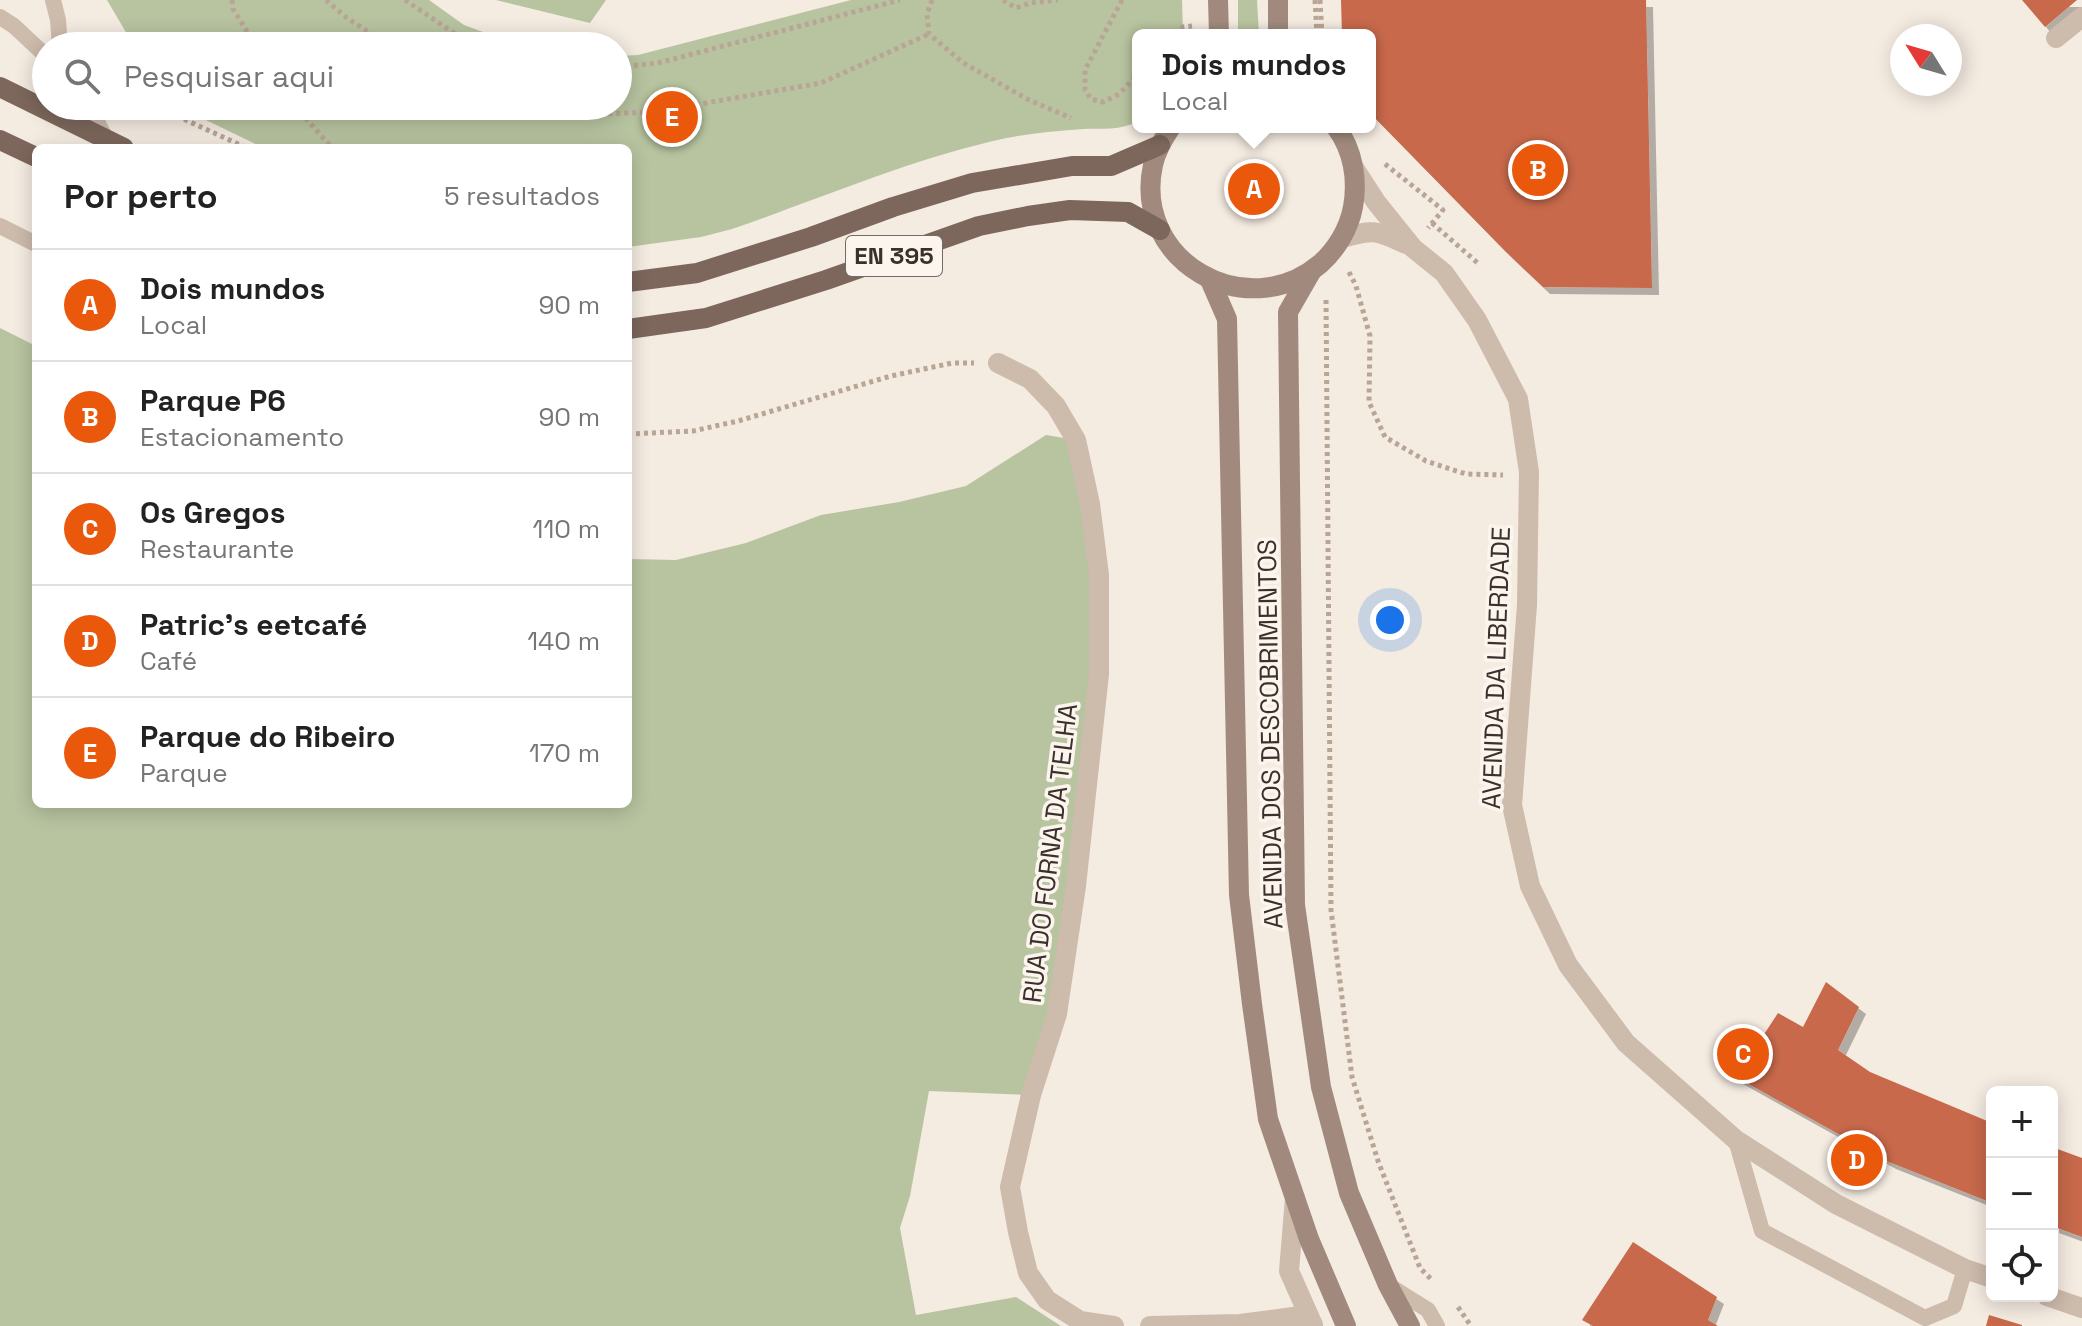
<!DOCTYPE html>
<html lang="pt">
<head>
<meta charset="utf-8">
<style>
	body { margin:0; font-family:"Space Grotesk",sans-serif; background:#f6f6f6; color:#222 }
	.controls { position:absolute; right:24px; bottom:24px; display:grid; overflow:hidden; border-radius:12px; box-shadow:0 4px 20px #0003 }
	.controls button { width:72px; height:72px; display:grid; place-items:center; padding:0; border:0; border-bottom:2px solid #e0e0e0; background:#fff; color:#222; font:40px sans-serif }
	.compass { position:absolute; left:1890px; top:24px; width:72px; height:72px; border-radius:50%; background:#fff; box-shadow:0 4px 20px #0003; rotate:307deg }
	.you { position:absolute; left:1390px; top:620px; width:28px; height:28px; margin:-20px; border:6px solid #fff; border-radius:50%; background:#1a73e8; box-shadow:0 0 0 12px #1a73e833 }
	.badge { display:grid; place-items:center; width:52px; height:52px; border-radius:50%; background:#ea580c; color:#fff; font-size:26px; font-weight:700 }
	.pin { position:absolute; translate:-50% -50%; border:4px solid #fff; box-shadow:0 2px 8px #0006 }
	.popup { position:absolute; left:1132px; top:29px; width:244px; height:104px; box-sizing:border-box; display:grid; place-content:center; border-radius:12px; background:#fff; filter:drop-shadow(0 2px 6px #0005); font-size:26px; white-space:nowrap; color:#767676 }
	.popup b { font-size:30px; color:#222 }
	.popup::after { content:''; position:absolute; left:50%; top:100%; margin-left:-16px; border:16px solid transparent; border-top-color:#fff }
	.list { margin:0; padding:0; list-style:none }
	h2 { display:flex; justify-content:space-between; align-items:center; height:104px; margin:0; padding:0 32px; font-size:34px }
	h2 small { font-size:26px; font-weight:400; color:#767676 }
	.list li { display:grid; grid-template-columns:52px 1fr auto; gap:24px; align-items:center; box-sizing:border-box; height:112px; padding:0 32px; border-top:2px solid #e0e0e0 }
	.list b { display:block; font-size:30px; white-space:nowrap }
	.list p { margin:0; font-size:26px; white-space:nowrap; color:#767676 }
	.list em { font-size:26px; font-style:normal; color:#767676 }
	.icon { flex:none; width:44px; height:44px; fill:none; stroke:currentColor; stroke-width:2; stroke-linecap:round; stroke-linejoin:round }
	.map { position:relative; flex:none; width:2082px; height:1326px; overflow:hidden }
	.search { position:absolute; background:#fff; box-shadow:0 4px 20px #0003; left:32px; top:32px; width:600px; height:88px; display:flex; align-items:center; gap:20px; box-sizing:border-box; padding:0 28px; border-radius:44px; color:#767676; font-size:30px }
	.panel { position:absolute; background:#fff; box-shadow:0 4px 20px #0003; left:32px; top:144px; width:600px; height:664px; border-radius:12px }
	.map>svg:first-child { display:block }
	.green { fill:#b8c4a0 }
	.building { fill:#c8694b; filter:url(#shadow) }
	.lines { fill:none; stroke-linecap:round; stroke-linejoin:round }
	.path { stroke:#b9a596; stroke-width:5; stroke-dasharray:4 4; stroke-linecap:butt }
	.service { stroke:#cdbbac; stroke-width:16 }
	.minor { stroke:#cdbbac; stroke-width:20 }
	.tertiary { stroke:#cdbbac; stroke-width:20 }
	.secondary { stroke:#a18a7d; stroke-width:20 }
	.primary { stroke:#7d675c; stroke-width:20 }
	.labels { text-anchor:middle; stroke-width:7; stroke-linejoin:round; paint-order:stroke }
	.shield { fill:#fbf5ee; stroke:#756b66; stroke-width:2 }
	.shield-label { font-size:24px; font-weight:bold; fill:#3b302b }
	.street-label { font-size:26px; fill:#3b302b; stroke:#fbf5ee }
</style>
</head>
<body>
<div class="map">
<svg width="2082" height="1326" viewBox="0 0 2082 1326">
	<defs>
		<filter id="shadow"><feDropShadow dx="7" dy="7" stdDeviation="0" flood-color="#0004"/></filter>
	</defs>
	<rect width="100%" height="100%" fill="#f4ebe1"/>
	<g class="green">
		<polygon points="107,0 429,0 464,25 521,46 134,46"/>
		<polygon points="496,0 606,0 590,23"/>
		<path d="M851,0H1182L1183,35H1138V121C1120,131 1104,128 1084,129C1054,131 1022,134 993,141C904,162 819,199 732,229L701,237L628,247V148H264L177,106H618V56L638,55Z"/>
		<polygon points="1238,0 1257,0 1259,35 1238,35"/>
		<polygon points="0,328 36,346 36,804 628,804 628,559 676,560 746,543 821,515 899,502 966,486 1046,435 1076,440 1099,575 1076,886 1031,1095 929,1091 910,1196 900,1228 916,1315 1016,1297 1061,1326 0,1326"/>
	</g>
	<g class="building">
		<polygon points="1341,0 1646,0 1652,288 1543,287 1505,251 1370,113 1370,35 1342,35"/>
		<polygon points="2022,0 2077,0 2045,27"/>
		<polygon points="1826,982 1859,1007 1838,1050 1870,1072 1992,1123 1992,1203 1889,1162 1736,1077 1778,1013 1803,1027"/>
		<polygon points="2052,1147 2082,1158 2082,1237 2052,1226"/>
		<polygon points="1633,1242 1717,1297 1708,1320 1718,1326 1593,1326 1582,1320"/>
		<polygon points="1989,1315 2022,1325 2022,1326 1986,1326"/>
	</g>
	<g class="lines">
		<g class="path">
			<polyline points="232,0 233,9 256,46"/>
			<polyline points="326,0 347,18 390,46"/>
			<polyline points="405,0 457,35 485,46"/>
			<polyline points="932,0 927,14 929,34 962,62 1027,99 1071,118"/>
			<polyline points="1003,0 1016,8 1030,3 1058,0"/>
			<polyline points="1122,0 1085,70 1085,90 1091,99 1103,102 1119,94 1138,74"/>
			<polyline points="1315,0 1317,35"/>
			<polyline points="1320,0 1322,35"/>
			<polyline points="1176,35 1183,27 1192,26"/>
			<polyline points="618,67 658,63 900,0"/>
			<polyline points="155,106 247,148"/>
			<polyline points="295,106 332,148"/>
			<polyline points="521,106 573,115 654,112 821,83 929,34"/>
			<polyline points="1385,164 1443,210 1428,228"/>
			<polyline points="1231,171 1266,197"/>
			<polyline points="1432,223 1480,265"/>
			<polyline points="1349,272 1356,286 1370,336 1369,402 1385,437 1426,461 1466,474 1503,475"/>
			<polyline points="1326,300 1331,910 1352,1077 1378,1161 1420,1268 1432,1280"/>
			<polyline points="628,434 693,431 738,421 891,376 952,363 974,363"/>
			<polyline points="1458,1307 1471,1326"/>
		</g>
		<g class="service">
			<polyline points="53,0 58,20 60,46"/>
			<polyline points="0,17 14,26 46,56"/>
			<polyline points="89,106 106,139"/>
			<polyline points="0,226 36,244"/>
			<polyline points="1736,1140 1762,1231 1925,1318 1954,1306 1965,1269"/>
			<polyline points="1388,1285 1428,1310 1437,1326"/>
		</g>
		<g class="minor">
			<polyline points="2056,38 2082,17"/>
			<polyline points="998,363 1030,379 1056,406 1076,440 1090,504 1099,575 1099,674 1076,886 1057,1014 1031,1095 1010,1187 1018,1232 1028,1273 1047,1300 1080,1321 1114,1326"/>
			<polyline points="1295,1198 1289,1271 1313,1325"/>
			<polyline points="1150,1326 1240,1324 1308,1315"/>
		</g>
		<g class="tertiary">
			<polyline points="1354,168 1376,202 1413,248 1444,273 1477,320 1518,399 1529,472 1527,605 1512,805 1530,886 1568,965 1626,1043 1736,1140 1836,1204 1965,1269 1992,1278"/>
			<path d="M1342,238C1375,229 1375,230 1406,244"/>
			<polyline points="2047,1296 2082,1308"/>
		</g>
		<g class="secondary">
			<polyline points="1218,0 1219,35"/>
			<polyline points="1278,0 1278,35"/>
			<path d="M1171,127C1163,139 1156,151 1153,165C1132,261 1246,326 1320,264C1336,250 1349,229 1353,207C1358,179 1353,150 1336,127"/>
			<polyline points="1311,272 1288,312 1295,905 1321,1087 1349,1193 1388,1285 1410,1326"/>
			<polyline points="1210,280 1227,319 1239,895 1252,1004 1268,1119 1309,1239 1346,1326"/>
		</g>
		<g class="primary">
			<polyline points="0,87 124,148"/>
			<polyline points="0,140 36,157"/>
			<polyline points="628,282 697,273 811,237 893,207 972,183 1072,166 1111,166 1160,145"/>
			<polyline points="628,329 706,318 826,280 979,226 1028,216 1070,210 1128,212 1160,230"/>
		</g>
	</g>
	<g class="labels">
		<rect class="shield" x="846" y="236" width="96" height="40" rx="6"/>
		<g class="shield-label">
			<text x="894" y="264">EN 395</text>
		</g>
		<g class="street-label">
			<text transform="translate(1496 668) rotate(-88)" y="9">AVENIDA DA LIBERDADE</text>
			<text transform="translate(1270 734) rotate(-91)" y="9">AVENIDA DOS DESCOBRIMENTOS</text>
			<text transform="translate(1050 853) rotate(-83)" y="9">RUA DO FORNA DA TELHA</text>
		</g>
	</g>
</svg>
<div class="controls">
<button>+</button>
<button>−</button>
<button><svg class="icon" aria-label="locate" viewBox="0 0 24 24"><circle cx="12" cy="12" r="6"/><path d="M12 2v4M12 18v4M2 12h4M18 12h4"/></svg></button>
</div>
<svg class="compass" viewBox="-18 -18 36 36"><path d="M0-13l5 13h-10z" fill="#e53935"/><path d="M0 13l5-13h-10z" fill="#767676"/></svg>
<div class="you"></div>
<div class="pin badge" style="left:1254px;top:189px">A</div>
<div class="popup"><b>Dois mundos</b>Local</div>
<div class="pin badge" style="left:1538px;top:170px">B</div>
<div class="pin badge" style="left:1743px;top:1054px">C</div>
<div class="pin badge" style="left:1857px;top:1160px">D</div>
<div class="pin badge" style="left:672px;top:117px">E</div>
<div class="search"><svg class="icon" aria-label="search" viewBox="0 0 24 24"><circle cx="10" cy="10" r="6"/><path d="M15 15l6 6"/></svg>Pesquisar aqui</div>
<section class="panel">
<h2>Por perto<small>5 resultados</small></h2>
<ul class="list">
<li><span class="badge">A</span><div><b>Dois mundos</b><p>Local</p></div><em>90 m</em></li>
<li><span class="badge">B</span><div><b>Parque P6</b><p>Estacionamento</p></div><em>90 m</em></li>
<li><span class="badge">C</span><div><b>Os Gregos</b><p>Restaurante</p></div><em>110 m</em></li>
<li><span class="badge">D</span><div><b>Patric’s eetcafé</b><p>Café</p></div><em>140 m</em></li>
<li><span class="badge">E</span><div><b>Parque do Ribeiro</b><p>Parque</p></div><em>170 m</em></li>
</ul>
</section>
</div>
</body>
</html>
